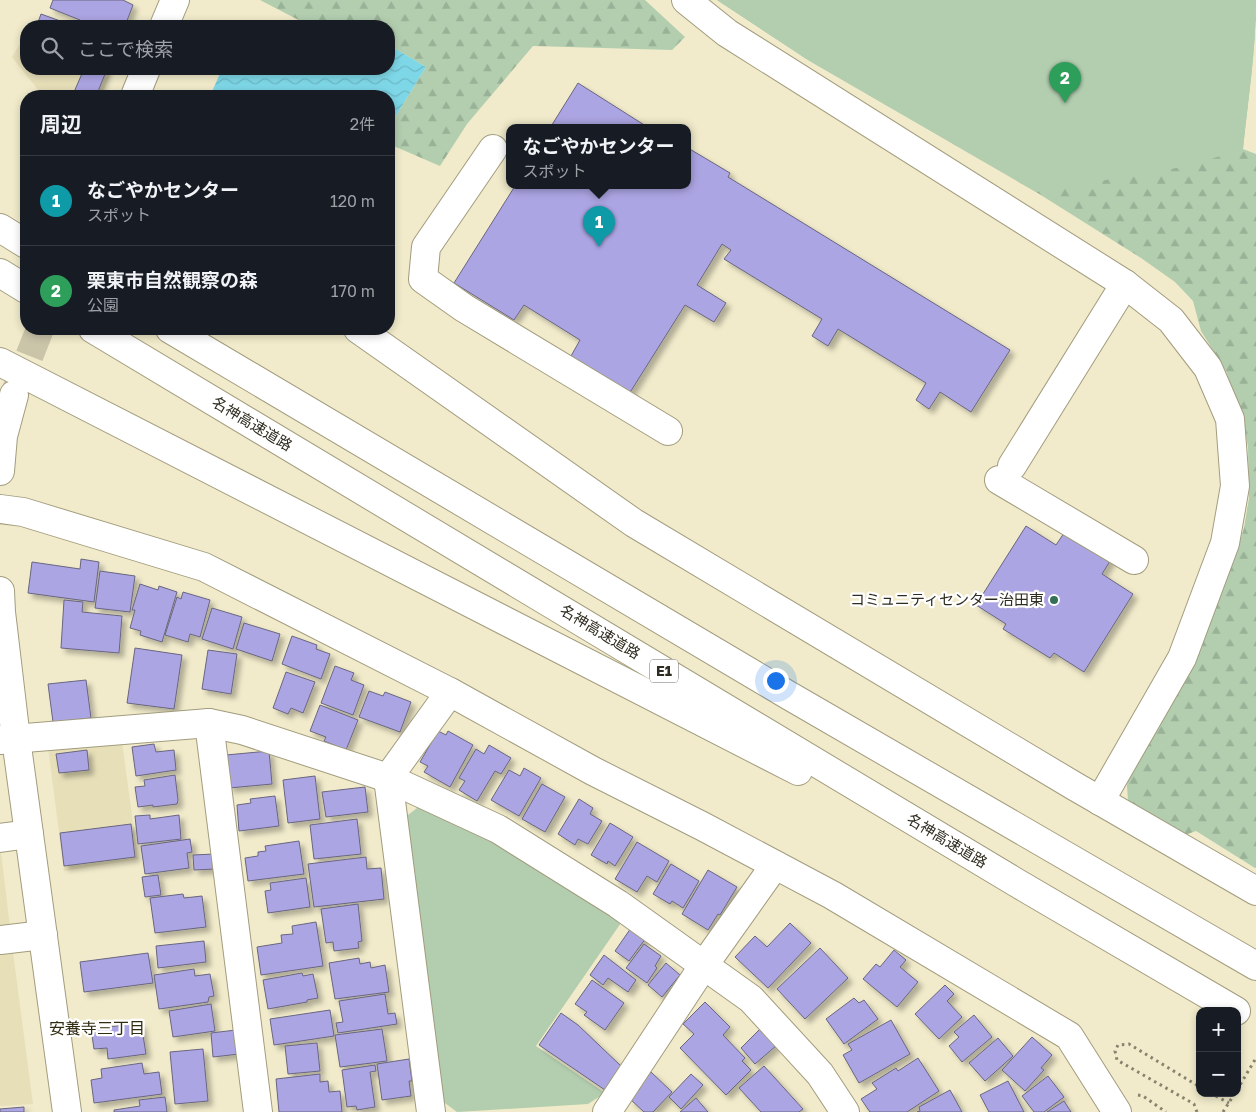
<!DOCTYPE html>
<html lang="ja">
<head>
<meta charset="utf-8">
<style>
	body { margin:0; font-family:"Golos Text","Noto Sans JP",sans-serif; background:#242831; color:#f1f3f6 }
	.controls { position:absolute; right:15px; bottom:15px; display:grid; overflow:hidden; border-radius:10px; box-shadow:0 2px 8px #0003 }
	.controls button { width:45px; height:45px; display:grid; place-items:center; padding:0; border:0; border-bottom:1px solid #363941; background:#171b24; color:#f1f3f6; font:25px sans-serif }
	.you { position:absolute; left:775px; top:680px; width:18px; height:18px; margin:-12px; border:4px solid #fff; border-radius:50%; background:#1a73e8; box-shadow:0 0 0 8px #1a73e833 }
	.badge { display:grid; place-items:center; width:32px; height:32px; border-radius:50%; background:#9cb8af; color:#fff; font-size:16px; font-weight:700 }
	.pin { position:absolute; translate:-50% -41px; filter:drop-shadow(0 1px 2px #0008) }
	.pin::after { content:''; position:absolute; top:26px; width:18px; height:15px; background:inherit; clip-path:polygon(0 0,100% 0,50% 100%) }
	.popup { position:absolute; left:506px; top:124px; width:185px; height:65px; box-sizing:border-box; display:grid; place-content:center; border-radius:10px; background:#171b24; filter:drop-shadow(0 1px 4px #0005); font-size:16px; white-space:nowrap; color:#9ea1a6 }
	.popup b { font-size:19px; color:#f1f3f6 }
	.popup::after { content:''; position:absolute; left:50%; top:100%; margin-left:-10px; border:10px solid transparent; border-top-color:#171b24 }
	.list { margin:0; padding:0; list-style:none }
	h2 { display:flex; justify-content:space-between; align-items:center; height:65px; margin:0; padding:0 20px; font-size:21px }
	h2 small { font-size:16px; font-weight:400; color:#9ea1a6 }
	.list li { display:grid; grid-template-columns:32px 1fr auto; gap:15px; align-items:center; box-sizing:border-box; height:90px; padding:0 20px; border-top:1px solid #363941 }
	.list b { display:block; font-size:19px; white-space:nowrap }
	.list p { margin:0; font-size:16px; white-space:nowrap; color:#9ea1a6 }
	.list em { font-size:16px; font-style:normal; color:#9ea1a6 }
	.icon { flex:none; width:28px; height:28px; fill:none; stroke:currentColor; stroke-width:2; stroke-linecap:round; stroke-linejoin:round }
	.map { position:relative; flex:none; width:1256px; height:1112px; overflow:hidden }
	.search { position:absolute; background:#171b24; box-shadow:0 2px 8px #0003; left:20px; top:20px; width:375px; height:55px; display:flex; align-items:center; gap:12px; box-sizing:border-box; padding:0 18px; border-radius:20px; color:#9ea1a6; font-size:19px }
	.panel { position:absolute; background:#171b24; box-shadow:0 2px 8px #0003; left:20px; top:90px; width:375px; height:245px; border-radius:20px }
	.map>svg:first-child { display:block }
	.built { fill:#e7dfb8 }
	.forest { fill:url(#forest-firs) }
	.green { fill:#b2ceaf }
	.water { fill:url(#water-waves) }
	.building { fill:#aca5e3; stroke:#686580; filter:url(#shadow) }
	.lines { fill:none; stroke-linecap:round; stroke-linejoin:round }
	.minor-tunnel { stroke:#cac5a9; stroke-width:28; stroke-dasharray:28 14; stroke-linecap:butt }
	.minor-casing { stroke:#a29c7e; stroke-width:30 }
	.highway-casing { stroke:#a29c7e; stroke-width:30 }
	.path { stroke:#88836e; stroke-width:3; stroke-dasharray:2.5 4; stroke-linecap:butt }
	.minor { stroke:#fff; stroke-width:28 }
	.highway { stroke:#fff; stroke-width:28 }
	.poi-dot { fill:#346f58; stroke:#fff; stroke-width:2 }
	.labels { text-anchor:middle; stroke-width:4.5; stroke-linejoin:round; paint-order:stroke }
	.shield { fill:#fff; stroke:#6d6b63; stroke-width:1 }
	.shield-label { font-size:14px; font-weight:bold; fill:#2f2c20 }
	.street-label { font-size:15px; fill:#2f2c20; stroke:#fff }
	.poi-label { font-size:15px; fill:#2f2c20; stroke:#fff; text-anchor:end }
	.neighbourhood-label { font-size:16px; fill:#312b11; stroke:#fff }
</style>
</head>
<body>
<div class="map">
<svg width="1256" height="1112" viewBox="0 0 1256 1112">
	<defs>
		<pattern id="forest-firs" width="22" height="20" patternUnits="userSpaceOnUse" patternTransform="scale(1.25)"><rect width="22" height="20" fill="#b2ceaf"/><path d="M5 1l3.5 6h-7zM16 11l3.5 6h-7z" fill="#99b196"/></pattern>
		<pattern id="water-waves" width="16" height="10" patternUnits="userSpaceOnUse" patternTransform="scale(1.25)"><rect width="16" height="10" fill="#7ed7e7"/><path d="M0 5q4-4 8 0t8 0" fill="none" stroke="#6db9c6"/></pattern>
		<filter id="shadow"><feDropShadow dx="4.5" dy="4.5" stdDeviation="2.5" flood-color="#0004"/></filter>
	</defs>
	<rect width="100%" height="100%" fill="#f1ebcb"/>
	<g class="built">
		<polygon points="26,34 26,69 113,69 101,96 48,96 39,91 12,57"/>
		<polygon points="122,742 138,859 64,871 48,747"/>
		<polygon points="0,844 14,960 33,1104 0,1106"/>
	</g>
	<g class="forest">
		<polygon points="260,0 645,0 685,37 672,50 533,46 467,124 440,166 389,144 389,127 426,67 389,45 389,26 356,26 350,23 348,26 310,26"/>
		<path d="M717,0H1256C1256,50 1248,99 1243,149L1256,154V867L1255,868L1196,831L1185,835L1128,801L1127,786L1129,774L1191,669L1233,563L1244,528L1249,498L1248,447L1242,415L1226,371L1201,331L1193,301L1175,282L1141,258L1036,192L808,60Z"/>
	</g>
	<g class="green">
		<path d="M717,0H1256C1256,50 1248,100 1243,149L1188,166L1036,192L808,60Z"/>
		<polygon points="421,805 475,831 623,920 536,1046 605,1093 588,1104 457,1112 441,1100 404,818"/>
	</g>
	<polygon class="water" points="389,45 426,67 389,127 389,96 210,96 222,69 324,69 330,71 331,69 389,69"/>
	<g class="building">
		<polygon points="53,0 123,0 133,5 125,26 77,26 80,20 50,8"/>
		<polygon points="41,14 63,22 61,26 37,25"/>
		<polygon points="84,69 107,69 97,94 93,92 91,96 83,96 74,92"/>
		<polygon points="578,83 649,128 550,128"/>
		<polygon points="688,148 730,173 728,177 1010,350 971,412 940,392 929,409 916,400 926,383 838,329 828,346 812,336 822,319 724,259 731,250 722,244 697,285 726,303 714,322 685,305 629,394 571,356 580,340 524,305 514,320 454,283 515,186 688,186"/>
		<polygon points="1026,526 1056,545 1066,530 1112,558 1102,574 1133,594 1084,672 1054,653 1050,658 1003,629 1006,624 976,605"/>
		<polygon points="81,559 99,562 94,602 28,593 32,562 80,569"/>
		<polygon points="100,571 135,576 130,612 95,608"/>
		<polygon points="140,584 158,590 159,586 177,592 162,642 140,635 141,631 130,628 135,610 132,610"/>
		<polygon points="183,592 210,600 200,637 190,634 188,642 165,635 177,597 181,599"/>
		<polygon points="64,600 83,602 82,612 122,616 119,653 61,648"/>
		<polygon points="212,608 242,617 233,649 202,639"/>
		<polygon points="244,623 280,634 272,661 236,649"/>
		<polygon points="292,636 317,645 316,649 330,654 321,679 282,664"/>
		<polygon points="135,648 182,655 174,709 127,703"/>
		<polygon points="208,650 237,654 231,694 202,689"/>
		<polygon points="335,666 354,673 351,680 364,685 353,715 321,703"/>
		<polygon points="286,672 315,682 303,713 291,708 288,714 273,708"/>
		<polygon points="86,680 91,718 53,722 48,684"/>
		<polygon points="369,691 383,696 385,692 411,702 400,732 359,717"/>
		<polygon points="320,705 358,720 346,750 324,741 326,737 310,731"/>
		<polygon points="438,731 446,735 448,731 473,745 450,787 424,772 428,766 420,762"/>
		<polygon points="154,744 156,752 174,750 176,770 136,776 132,747"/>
		<polygon points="489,745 511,758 501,774 495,771 477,801 459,790 465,781 459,778 476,749 484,754"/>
		<polygon points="87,750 89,770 59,773 56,754"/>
		<polygon points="269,751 272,784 229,788 226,755"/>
		<polygon points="524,768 541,778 519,816 491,800 509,770 520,776"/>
		<polygon points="175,775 178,800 177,804 153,807 153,805 138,807 135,787 145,786 144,780"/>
		<polygon points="315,776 320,819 288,823 283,780"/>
		<polygon points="542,784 565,797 545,832 522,819"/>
		<polygon points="365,787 368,812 326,817 322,792"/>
		<polygon points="275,796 279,826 239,831 237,805 251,803 250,799"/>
		<polygon points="579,799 593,808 590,814 602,821 588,844 578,839 575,845 558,834"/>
		<polygon points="150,815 150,819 179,815 181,839 138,844 135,816"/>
		<polygon points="357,819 361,854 314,859 310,825"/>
		<polygon points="610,823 633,837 615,866 608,861 607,864 591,855"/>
		<polygon points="131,824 135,857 64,866 60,833"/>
		<polygon points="190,839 192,852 187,853 189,868 145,874 141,846"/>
		<polygon points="299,841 304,874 248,881 245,858 258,856 258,852 266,851 265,846"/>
		<polygon points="637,842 669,861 657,882 647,876 637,892 615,879"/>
		<polygon points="214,854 215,869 194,870 193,855"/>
		<polygon points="366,857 367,869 381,868 384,899 314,907 308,864"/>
		<polygon points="671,864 699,881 683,908 672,901 670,904 653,894"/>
		<polygon points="708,870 737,887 720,915 718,914 708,930 682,914"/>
		<polygon points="158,875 161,895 145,897 142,877"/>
		<polygon points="306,878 310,907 268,913 265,891 271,890 270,883"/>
		<polygon points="183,894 184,898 202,896 206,927 155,933 150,898"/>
		<polygon points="358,904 362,941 358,942 359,948 334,951 333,942 326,943 321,909"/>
		<polygon points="316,922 323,966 261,975 257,947 282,943 281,935 293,934 292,926"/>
		<polygon points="790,923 811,943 768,988 735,957 755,936 767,947"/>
		<polygon points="631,928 646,938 629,961 615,951"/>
		<polygon points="204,941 206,962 158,968 156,946"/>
		<polygon points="644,944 661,956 655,966 657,968 647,983 626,968"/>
		<polygon points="820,948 848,978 805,1019 777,989"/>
		<polygon points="894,950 906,960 900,967 918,982 897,1007 863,979 876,964 880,967"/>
		<polygon points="148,953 153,983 84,992 80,962"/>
		<polygon points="604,955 636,980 628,992 608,978 603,985 590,975"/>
		<polygon points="359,958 360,964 370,962 371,968 385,965 389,992 335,999 329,963"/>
		<polygon points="666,963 680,975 662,997 648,985"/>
		<polygon points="194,969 195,976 210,974 214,996 209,997 208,1002 159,1009 154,975"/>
		<polygon points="302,973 303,976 313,974 318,998 307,1000 307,1002 268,1009 263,980"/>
		<polygon points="592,980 624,1003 605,1030 584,1015 587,1012 575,1004"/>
		<polygon points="945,985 954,994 947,1001 962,1017 939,1039 915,1014"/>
		<polygon points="385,994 388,1014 395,1013 397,1024 338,1033 336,1023 343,1022 339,1001"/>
		<polygon points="854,998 859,1003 864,1000 878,1019 844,1044 826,1019"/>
		<polygon points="705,1002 730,1027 723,1035 745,1058 742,1061 751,1070 726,1095 680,1048 694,1034 683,1024"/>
		<polygon points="211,1004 215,1031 173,1037 169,1011"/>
		<polygon points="330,1010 334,1036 274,1045 270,1019"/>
		<polygon points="561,1013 578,1025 621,1066 605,1090 539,1045"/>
		<polygon points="974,1015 992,1037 962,1062 949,1046 959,1037 954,1032"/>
		<polygon points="891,1020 910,1054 859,1083 843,1055 852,1050 848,1044"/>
		<polygon points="141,1023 146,1054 108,1059 107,1048 94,1049 91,1029"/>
		<polygon points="761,1028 777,1045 755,1064 741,1048"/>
		<polygon points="382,1029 387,1061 340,1067 335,1035"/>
		<polygon points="236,1030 239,1054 213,1057 211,1033"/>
		<polygon points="1032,1037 1052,1055 1041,1068 1044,1070 1025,1091 1002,1070"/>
		<polygon points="998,1038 1013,1056 985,1081 969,1063"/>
		<polygon points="317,1043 320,1071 288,1074 285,1046"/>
		<polygon points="203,1049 208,1101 175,1104 170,1052"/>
		<polygon points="918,1058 939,1091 907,1112 870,1112 861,1099 877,1089 872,1083 896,1068 898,1071"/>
		<polygon points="409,1059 412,1081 409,1081 411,1096 382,1100 377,1064"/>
		<polygon points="142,1063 144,1074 159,1072 162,1094 94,1103 91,1080 102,1078 101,1069"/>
		<polygon points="375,1065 376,1071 370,1072 375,1107 357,1110 356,1106 347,1107 342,1070"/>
		<polygon points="764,1066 803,1109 799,1112 761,1112 739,1088"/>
		<polygon points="651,1072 672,1092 653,1112 644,1112 630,1099 640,1089 638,1086"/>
		<polygon points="320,1074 320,1082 328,1081 329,1092 340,1091 342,1112 279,1112 276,1079"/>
		<polygon points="691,1074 703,1085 681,1109 669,1097"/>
		<polygon points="1048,1076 1064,1097 1044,1112 1034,1112 1022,1096"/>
		<polygon points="1008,1081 1024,1112 989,1112 980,1095"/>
		<polygon points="950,1090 962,1112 917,1112 920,1111 919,1107"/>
		<polygon points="165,1097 167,1112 114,1112 114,1110 140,1106 139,1100"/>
		<polygon points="696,1098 708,1112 680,1112"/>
		<polygon points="1064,1101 1071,1112 1047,1112"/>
		<polygon points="24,1107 24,1112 0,1112 0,1109"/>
	</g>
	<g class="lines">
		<polyline class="minor-tunnel" points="14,395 40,329"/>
		<defs>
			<g id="minor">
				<polyline points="686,0 727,33 1125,284 1171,320 1208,368 1230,419 1235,486 1225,543 1182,658 1100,801"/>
				<polyline points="164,26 175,0"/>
				<polyline points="135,96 146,69"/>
				<polyline points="493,149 426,247 423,279 464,308 668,431"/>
				<polyline points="358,329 634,523 1076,787 1256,891"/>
				<polyline points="1012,466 1125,284"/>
				<polyline points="0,471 3,436 14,395"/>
				<polyline points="999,480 1134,560"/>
				<polyline points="0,509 23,512 204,567 450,692 593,771 702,826 832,895 1069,1036 1117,1112"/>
				<polyline points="0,591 1,612 16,739 67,1112"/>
				<polyline points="209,723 258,1112"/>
				<polyline points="0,740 209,723 242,730 388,778 498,829 618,904 751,999 820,1074 845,1112"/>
				<polyline points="0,838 29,834"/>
				<polyline points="0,940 43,935"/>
				<polyline points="431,1112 388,778 450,692"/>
				<polyline points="607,1112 704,965 775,865"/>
			</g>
			<g id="highway">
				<polyline points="0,228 26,244"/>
				<polyline points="0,273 26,289"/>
				<polyline points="93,329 1017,883 1236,1011"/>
				<polyline points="170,329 788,695 1256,966"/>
				<polyline points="0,362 798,771"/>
			</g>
		</defs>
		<use href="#minor" class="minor-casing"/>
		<use href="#highway" class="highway-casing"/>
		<g class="path">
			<polyline points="1237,1090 1256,1058"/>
			<polyline points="1210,1093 1229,1103"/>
			<polyline points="1138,1095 1143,1096 1166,1112"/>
			<polyline points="1197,1112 1194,1104 1117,1060 1115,1051 1118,1045 1129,1044 1200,1087"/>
			<polyline points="1223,1112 1235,1093"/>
		</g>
		<use href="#minor" class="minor"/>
		<use href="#highway" class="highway"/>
	</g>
	<circle class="poi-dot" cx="1054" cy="600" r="5"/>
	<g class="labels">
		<rect class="shield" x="650" y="659.5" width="28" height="23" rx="4"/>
		<g class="shield-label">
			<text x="664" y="676">E1</text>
		</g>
		<g class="street-label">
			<text transform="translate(252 424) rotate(31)" y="5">名神高速道路</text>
			<text transform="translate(600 632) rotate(31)" y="5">名神高速道路</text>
			<text transform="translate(947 841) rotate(31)" y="5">名神高速道路</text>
		</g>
		<g class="poi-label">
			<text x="1044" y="605">コミュニティセンター治田東</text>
		</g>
		<g class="neighbourhood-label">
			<text x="97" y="1034">安養寺三丁目</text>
		</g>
	</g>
</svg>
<div class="controls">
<button>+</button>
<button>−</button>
</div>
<div class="you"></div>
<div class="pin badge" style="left:599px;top:247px;background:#0f9aa8">1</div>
<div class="popup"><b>なごやかセンター</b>スポット</div>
<div class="pin badge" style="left:1065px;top:103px;background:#2e9e5b">2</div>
<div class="search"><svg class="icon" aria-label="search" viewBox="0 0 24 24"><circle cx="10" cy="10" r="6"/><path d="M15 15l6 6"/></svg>ここで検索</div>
<section class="panel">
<h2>周辺<small>2件</small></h2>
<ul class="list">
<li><span class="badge" style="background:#0f9aa8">1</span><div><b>なごやかセンター</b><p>スポット</p></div><em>120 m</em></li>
<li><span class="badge" style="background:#2e9e5b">2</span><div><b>栗東市自然観察の森</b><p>公園</p></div><em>170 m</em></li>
</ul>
</section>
</div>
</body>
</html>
